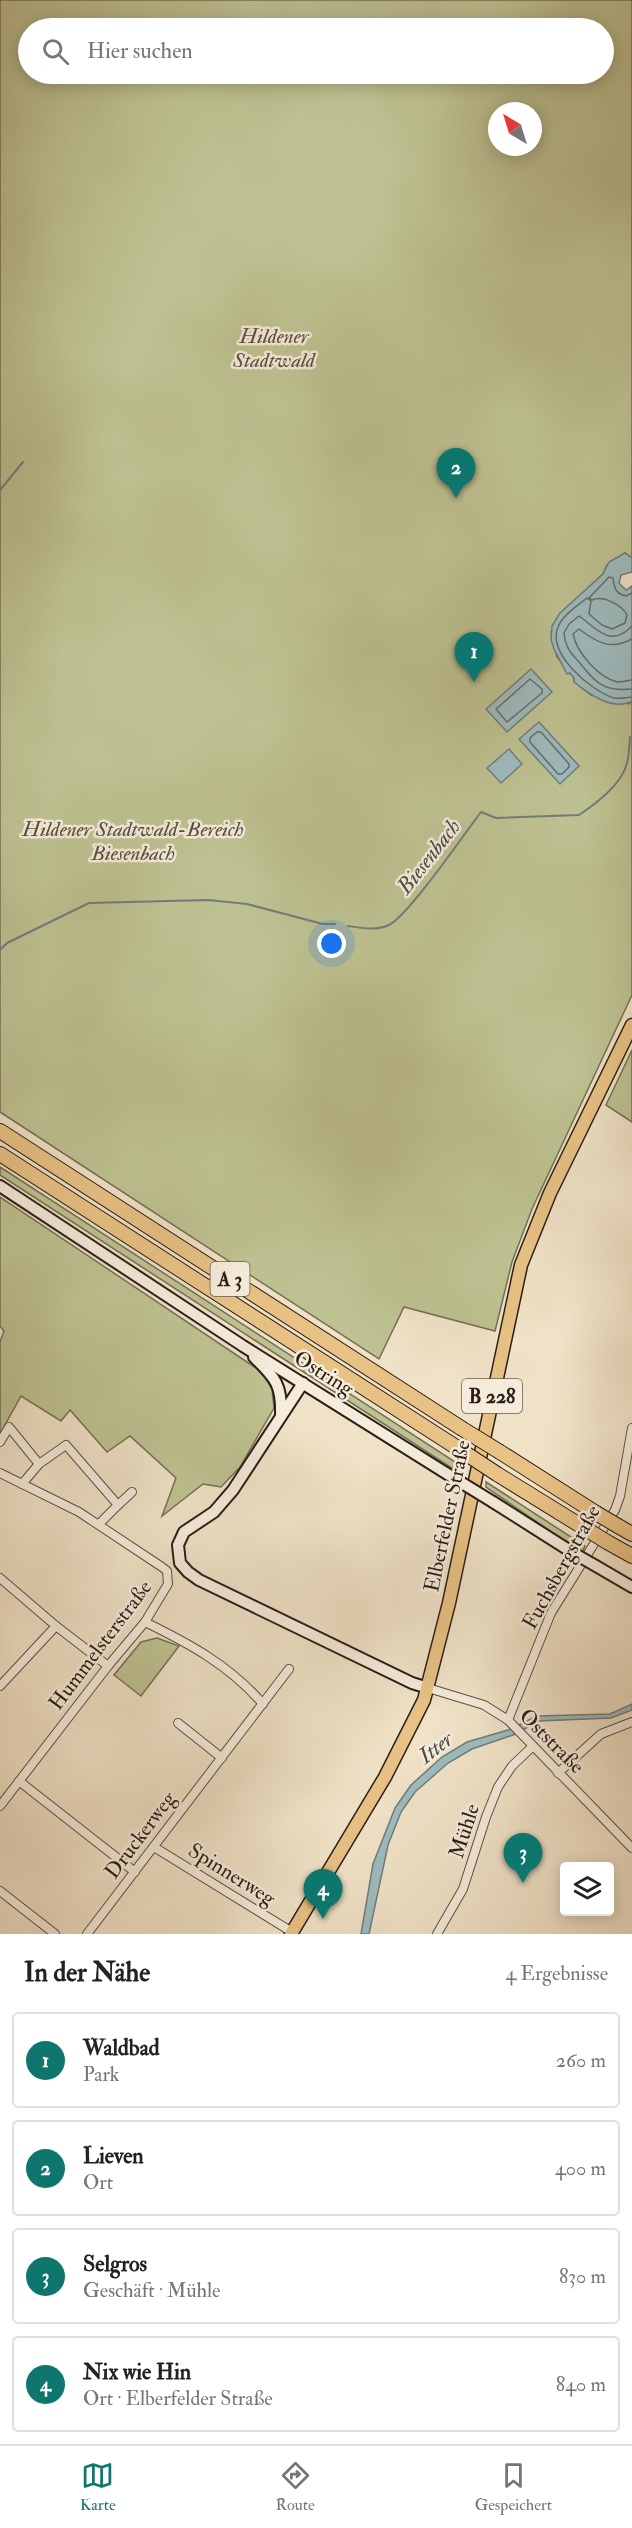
<!DOCTYPE html>
<html lang="de">
<head>
<meta charset="utf-8">
<style>
	body { margin:0; font-family:"IM FELL Double Pica",serif; background:#f6f6f6; color:#222 }
	.controls { position:absolute; right:18px; bottom:18px; display:grid; overflow:hidden; border-radius:6px; box-shadow:0 3px 15px #0003 }
	.controls button { width:54px; height:54px; display:grid; place-items:center; padding:0; border:0; border-bottom:2px solid #e0e0e0; background:#fff; color:#222; font:30px sans-serif }
	.compass { position:absolute; left:488px; top:102px; width:54px; height:54px; border-radius:50%; background:#fff; box-shadow:0 3px 15px #0003; rotate:322deg }
	.you { position:absolute; left:332px; top:944px; width:21px; height:21px; margin:-15px; border:4px solid #fff; border-radius:50%; background:#1a73e8; box-shadow:0 0 0 9px #1a73e833 }
	.badge { display:grid; place-items:center; width:39px; height:39px; border-radius:50%; background:#0f766e; color:#fff; font-size:20px; font-weight:700 }
	.pin { position:absolute; translate:-50% -50px; filter:drop-shadow(0 2px 3px #0008) }
	.pin::after { content:''; position:absolute; top:32px; width:21px; height:18px; background:inherit; clip-path:polygon(0 0,100% 0,50% 100%) }
	.list { margin:0; padding:0; list-style:none }
	h2 { display:flex; justify-content:space-between; align-items:center; height:78px; margin:0; padding:0 24px; font-size:26px }
	h2 small { font-size:20px; font-weight:400; color:#767676 }
	.list li { display:grid; grid-template-columns:39px 1fr auto; gap:18px; align-items:center; box-sizing:border-box; height:96px; margin:0 12px 12px; padding:0 12px; border:2px solid #e0e0e0; border-radius:6px }
	.list b { display:block; font-size:22px; white-space:nowrap }
	.list p { margin:0; font-size:20px; white-space:nowrap; color:#767676 }
	.list em { font-size:20px; font-style:normal; color:#767676 }
	.icon { flex:none; width:33px; height:33px; fill:none; stroke:currentColor; stroke-width:2; stroke-linecap:round; stroke-linejoin:round }
	.map { position:relative; flex:none; width:632px; height:1934px; overflow:hidden }
	.search { position:absolute; background:#fff; box-shadow:0 3px 15px #0003; left:18px; right:18px; top:18px; height:66px; display:flex; align-items:center; gap:15px; box-sizing:border-box; padding:0 21px; border-radius:33px; color:#767676; font-size:22px }
	.sheet { height:510px; background:#fff }
	nav { display:flex; justify-content:space-around; align-items:center; box-sizing:border-box; height:84px; border-top:2px solid #e0e0e0; background:#fff; font-size:16px; color:#767676 }
	nav a { display:grid; justify-items:center; gap:3px }
	nav .on { color:#0f766e }
	.map>svg:first-child { display:block }
	.green { fill:#bec292; stroke:#747055; stroke-width:1.5; fill-rule:evenodd }
	.water { fill:#9ebcbf; stroke:#707d7c; stroke-width:1.5 }
	.lines { fill:none; stroke-linecap:round; stroke-linejoin:round }
	.shore { stroke:#646d6c; stroke-width:1.5 }
	.stream { stroke:#707d7c; stroke-width:2 }
	.street-casing { stroke:#5c4f44; stroke-width:10 }
	.secondary-casing { stroke:#2b1e18; stroke-width:14 }
	.primary-casing { stroke:#2b1e18; stroke-width:15 }
	.highway-casing { stroke:#2b1e18; stroke-width:16 }
	.street { stroke:#f5ecdb; stroke-width:8 }
	.secondary { stroke:#f5ecdb; stroke-width:10 }
	.primary { stroke:#e8c184; stroke-width:12 }
	.highway { stroke:#e8c184; stroke-width:14 }
	.secondary-bridge-casing { stroke:#2b1e18; stroke-width:14; stroke-linecap:butt }
	.highway-bridge-casing { stroke:#2b1e18; stroke-width:16; stroke-linecap:butt }
	.secondary-bridge { stroke:#f5ecdb; stroke-width:10 }
	.highway-bridge { stroke:#e8c184; stroke-width:14 }
	.labels { text-anchor:middle; stroke-width:5; stroke-linejoin:round; paint-order:stroke }
	.shield { fill:#f5ecdb; stroke:#685c52; stroke-width:1.5 }
	.shield-label { font-size:20px; font-weight:bold; fill:#2b1e18 }
	.park-label { font-size:21px; font-style:italic; fill:#574f3d; stroke:#f5ecdb }
	.street-label { font-size:21px; fill:#2b1e18; stroke:#f5ecdb }
	.water-label { font-size:22px; font-style:italic; fill:#4e4d4a; stroke:#f5ecdb }
</style>
</head>
<body>
<div class="map">
<svg width="632" height="1934" viewBox="0 0 632 1934">
	<rect width="100%" height="100%" fill="#f0e2c7"/>
	<filter id="stains"><feTurbulence type="fractalNoise" baseFrequency=".00333" numOctaves="4"/><feColorMatrix values="0 0 0 0 .2 0 0 0 0 .09 0 0 0 0 .02 0 0 0 .5 -.17"/></filter>
	<radialGradient id="worn" r=".72"><stop offset=".6" stop-color="#630" stop-opacity="0"/><stop offset="1" stop-color="#630" stop-opacity=".3"/></radialGradient>
	<g class="green">
		<path d="M0,0H632V558L625,553L607,565L603,574L558,616L551,632L557,657L574,678V682L591,695L629,704L632,701V995L532,1209L512,1262L495,1331L404,1307L379,1359L0,1112ZM28,28H604V74H28ZM497,111H533V147H497Z"/>
		<polygon points="632,1050 632,1122 606,1105"/>
		<polygon points="0,1167 463,1467 461,1474 0,1175"/>
		<polygon points="0,1197 262,1372 272,1389 274,1408 240,1467 221,1487 203,1484 162,1516 176,1478 130,1436 107,1452 70,1410 61,1421 21,1396 0,1434 0,1342 4,1331 0,1326"/>
		<polygon points="486,1482 585,1546 582,1553 486,1487"/>
		<polygon points="157,1638 179,1646 141,1696 114,1675 141,1642"/>
	</g>
	<g class="water">
		<path d="M625,553L632,558V572L621,575L619,583L626,590L632,586V701C613,712 588,693 574,682V678L570,673L567,674L554,649L551,640L552,626L560,613L603,574L609,562Z"/>
		<polygon points="531,669 552,692 507,732 486,709"/>
		<polygon points="539,722 579,766 560,784 519,739"/>
		<polygon points="509,749 522,764 501,783 487,768"/>
		<polygon points="632,1704 632,1710 611,1718 539,1721 513,1735 472,1749 448,1763 415,1792 401,1812 388,1845 369,1934 361,1934 373,1864 395,1808 411,1785 442,1757 467,1742 508,1730 537,1716 610,1714"/>
	</g>
	<g class="lines">
		<g class="shore">
			<path d="M632,593L626,596C616,594 614,588 613,578L609,577L589,598L592,600C603,595 622,605 627,615L625,623L612,629L602,625L589,614L591,601L587,598C578,605 562,616 558,627C547,654 591,691 614,698C620,699 626,698 632,697"/>
			<path d="M632,626C611,649 596,628 579,616L569,624L564,633C566,652 574,655 584,668C599,687 608,691 632,689"/>
			<path d="M632,639C611,651 596,642 579,629L573,634C577,653 598,677 617,682C622,682 627,681 632,680"/>
			<polygon points="530,679 542,689 542,693 507,722 496,709"/>
			<polygon points="537,732 541,732 569,764 569,767 562,774 558,774 530,742 530,738"/>
		</g>
		<g class="stream">
			<polyline points="0,490 23,462"/>
			<path d="M348,926C362,928 376,931 389,925C408,916 465,833 481,812L496,818L579,815C594,805 613,790 622,775C629,764 629,750 630,737"/>
			<polyline points="0,950 7,943 89,903 208,900 247,904 323,924 335,924"/>
		</g>
		<defs>
			<g id="street">
				<polyline points="0,1442 9,1427 39,1464"/>
				<polyline points="0,1473 79,1512 162,1567 167,1571 168,1584 145,1622 108,1666 0,1806"/>
				<polyline points="22,1484 39,1464 66,1445 118,1505 99,1524"/>
				<polyline points="118,1505 132,1492"/>
				<polyline points="0,1578 56,1626 108,1666"/>
				<path d="M145,1622C190,1644 229,1665 263,1704"/>
				<polyline points="0,1686 56,1626"/>
				<polyline points="428,1688 484,1705 508,1720 632,1848"/>
				<polyline points="508,1720 551,1613 615,1510 620,1496 632,1428"/>
				<polyline points="178,1723 222,1758"/>
				<polyline points="558,1773 601,1734 632,1722"/>
				<polyline points="19,1781 135,1872"/>
				<polyline points="154,1847 292,1932"/>
				<polyline points="0,1891 55,1934"/>
				<polyline points="87,1934 289,1669"/>
				<polyline points="437,1934 463,1889 486,1817 498,1787 512,1766 533,1746"/>
			</g>
			<g id="secondary">
				<polyline points="0,1186 243,1346 449,1475"/>
				<path d="M254,1357C275,1378 282,1384 281,1415"/>
				<polyline points="303,1383 233,1490 214,1512 184,1532 178,1545 180,1563 188,1572 199,1580 412,1683 428,1688"/>
				<polyline points="493,1502 575,1554"/>
				<polyline points="596,1566 632,1587"/>
			</g>
			<polyline id="primary" points="291,1934 385,1777 424,1700 449,1603 521,1265 550,1193 632,1025"/>
			<g id="highway">
				<polyline points="0,1131 461,1428"/>
				<polyline points="0,1154 456,1447"/>
				<polyline points="500,1452 596,1513"/>
				<polyline points="497,1474 586,1529"/>
				<polyline points="618,1526 632,1534"/>
				<polyline points="607,1542 632,1556"/>
			</g>
		</defs>
		<use href="#street" class="street-casing"/>
		<use href="#secondary" class="secondary-casing"/>
		<use href="#primary" class="primary-casing"/>
		<use href="#highway" class="highway-casing"/>
		<use href="#street" class="street"/>
		<use href="#secondary" class="secondary"/>
		<use href="#primary" class="primary"/>
		<use href="#highway" class="highway"/>
		<defs>
			<g id="secondary-bridge">
				<polyline points="449,1475 493,1502"/>
				<polyline points="575,1554 596,1566"/>
			</g>
			<g id="highway-bridge">
				<polyline points="461,1428 500,1452"/>
				<polyline points="456,1447 497,1474"/>
				<polyline points="596,1513 618,1526"/>
				<polyline points="586,1529 607,1542"/>
			</g>
		</defs>
		<use href="#secondary-bridge" class="secondary-bridge-casing"/>
		<use href="#highway-bridge" class="highway-bridge-casing"/>
		<use href="#secondary-bridge" class="secondary-bridge"/>
		<use href="#highway-bridge" class="highway-bridge"/>
	</g>
	<g class="labels">
		<g class="shield">
			<rect x="210.5" y="1262" width="39" height="34" rx="4.5"/>
			<rect x="462" y="1379" width="60" height="34" rx="4.5"/>
		</g>
		<g class="shield-label">
			<text x="230" y="1286">A 3</text>
			<text x="492" y="1403">B 228</text>
		</g>
		<g class="park-label">
			<text x="274" y="343">Hildener<tspan x="274" dy="24">Stadtwald</tspan></text>
			<text x="133" y="836">Hildener Stadtwald-Bereich<tspan x="133" dy="24">Biesenbach</tspan></text>
		</g>
		<g class="street-label">
			<text transform="translate(324 1373) rotate(32)" y="7">Ostring</text>
			<text transform="translate(447 1516) rotate(-78)" y="7">Elberfelder Straße</text>
			<text transform="translate(561 1567) rotate(-61)" y="7">Fuchsbergstraße</text>
			<text transform="translate(100 1645) rotate(-53)" y="7">Hummelsterstraße</text>
			<text transform="translate(552 1741) rotate(45)" y="7">Oststraße</text>
			<text transform="translate(464 1831) rotate(-72)" y="7">Mühle</text>
			<text transform="translate(140 1835) rotate(-53)" y="7">Druckerweg</text>
			<text transform="translate(232 1874) rotate(32)" y="7">Spinnerweg</text>
		</g>
		<g class="water-label">
			<text transform="translate(428 856) rotate(-52)" y="8">Biesenbach</text>
			<text transform="translate(435 1747) rotate(-38)" y="8">Itter</text>
		</g>
	</g>
	<rect width="100%" height="100%" filter="url(#stains)"/>
	<rect width="100%" height="100%" fill="url(#worn)"/>
</svg>
<div class="controls">
<button><svg class="icon" aria-label="layers" viewBox="0 0 24 24"><path d="M12 4l9 5-9 5-9-5zM3 14l9 5 9-5"/></svg></button>
</div>
<svg class="compass" viewBox="-18 -18 36 36"><path d="M0-13l5 13h-10z" fill="#e53935"/><path d="M0 13l5-13h-10z" fill="#767676"/></svg>
<div class="you"></div>
<div class="pin badge" style="left:474px;top:682px">1</div>
<div class="pin badge" style="left:456px;top:498px">2</div>
<div class="pin badge" style="left:523px;top:1883px">3</div>
<div class="pin badge" style="left:323px;top:1919px">4</div>
<div class="search"><svg class="icon" aria-label="search" viewBox="0 0 24 24"><circle cx="10" cy="10" r="6"/><path d="M15 15l6 6"/></svg>Hier suchen</div>
</div>
<section class="sheet">
<h2>In der Nähe<small>4 Ergebnisse</small></h2>
<ul class="list">
<li><span class="badge">1</span><div><b>Waldbad</b><p>Park</p></div><em>260 m</em></li>
<li><span class="badge">2</span><div><b>Lieven</b><p>Ort</p></div><em>400 m</em></li>
<li><span class="badge">3</span><div><b>Selgros</b><p>Geschäft · Mühle</p></div><em>830 m</em></li>
<li><span class="badge">4</span><div><b>Nix wie Hin</b><p>Ort · Elberfelder Straße</p></div><em>840 m</em></li>
</ul>
</section>
<nav>
<a class="on"><svg class="icon" aria-label="map" viewBox="0 0 24 24"><path d="M3 6l6-2 6 2 6-2v14l-6 2-6-2-6 2zM9 4v14M15 6v14"/></svg>Karte</a>
<a><svg class="icon" aria-label="directions" viewBox="0 0 24 24"><path d="M12 3l9 9-9 9-9-9zM9 14v-3h6M13 9l2 2-2 2"/></svg>Route</a>
<a><svg class="icon" aria-label="saved" viewBox="0 0 24 24"><path d="M7 4h10v16l-5-4-5 4z"/></svg>Gespeichert</a>
</nav>
</body>
</html>
